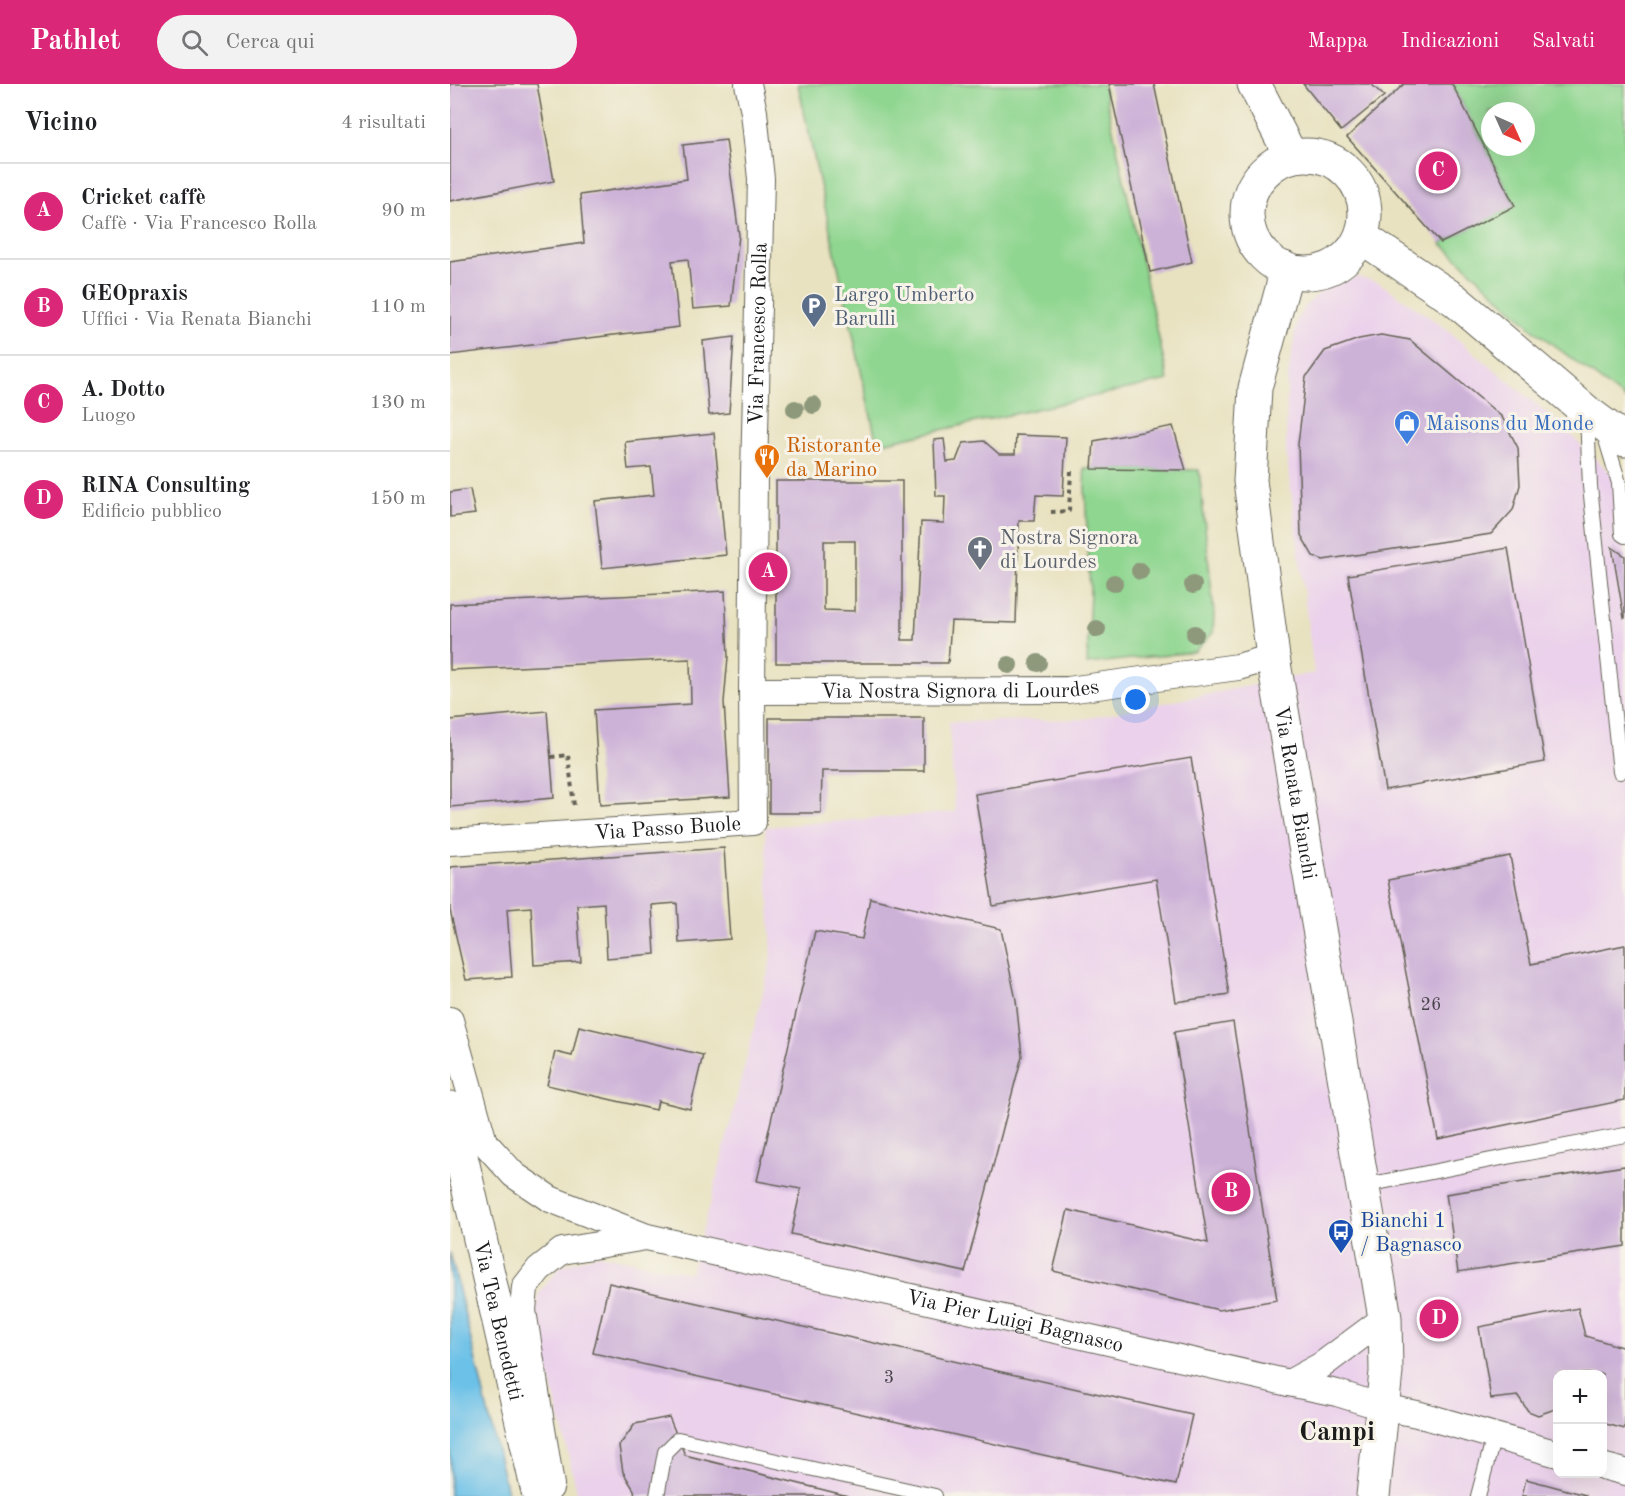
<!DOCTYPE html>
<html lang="it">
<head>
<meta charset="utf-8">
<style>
	body { margin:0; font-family:"Old Standard TT",serif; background:#f2f2f2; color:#202124 }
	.controls { position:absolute; right:18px; bottom:18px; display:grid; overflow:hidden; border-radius:12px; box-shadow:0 6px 24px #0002 }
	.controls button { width:54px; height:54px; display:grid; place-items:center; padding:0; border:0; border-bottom:2px solid #e0e0e0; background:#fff; color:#202124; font:30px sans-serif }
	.compass { position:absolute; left:1031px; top:18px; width:54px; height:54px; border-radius:50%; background:#fff; box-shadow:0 6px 24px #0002; rotate:135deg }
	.you { position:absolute; left:686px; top:616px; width:21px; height:21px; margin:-15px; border:4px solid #fff; border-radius:50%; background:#1a73e8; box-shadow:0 0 0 9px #1a73e833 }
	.badge { display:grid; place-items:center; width:39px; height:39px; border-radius:50%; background:#db2777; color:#fff; font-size:20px; font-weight:700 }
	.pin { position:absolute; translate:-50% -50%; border:3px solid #fff; box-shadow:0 2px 6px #0006 }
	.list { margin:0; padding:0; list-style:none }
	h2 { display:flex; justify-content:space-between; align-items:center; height:78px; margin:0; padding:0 24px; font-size:26px }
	h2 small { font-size:20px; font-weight:400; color:#757577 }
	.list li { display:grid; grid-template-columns:39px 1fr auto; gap:18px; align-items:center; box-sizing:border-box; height:96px; padding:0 24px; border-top:2px solid #e0e0e0 }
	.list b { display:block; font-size:22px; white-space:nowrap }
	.list p { margin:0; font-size:20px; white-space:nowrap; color:#757577 }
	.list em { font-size:20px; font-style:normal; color:#757577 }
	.icon { flex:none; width:33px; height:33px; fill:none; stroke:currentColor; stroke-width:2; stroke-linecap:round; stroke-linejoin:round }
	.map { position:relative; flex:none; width:1175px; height:1412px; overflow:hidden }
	header { display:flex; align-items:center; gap:36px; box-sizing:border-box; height:84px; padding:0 30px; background:#db2777; color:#fff }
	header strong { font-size:28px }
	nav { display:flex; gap:33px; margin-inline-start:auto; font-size:21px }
	.search { width:420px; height:54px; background:#f2f2f2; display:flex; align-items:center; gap:15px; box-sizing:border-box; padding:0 21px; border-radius:33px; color:#757577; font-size:22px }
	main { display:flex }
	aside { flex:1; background:#fff }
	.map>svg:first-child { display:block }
	.built { fill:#ebd1eb; fill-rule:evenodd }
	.green { fill:#8fd690; stroke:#567956; stroke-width:1.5; fill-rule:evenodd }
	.water { fill:#6cc1e8; stroke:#446e82; stroke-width:1.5 }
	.building { fill:#cdb2d8; fill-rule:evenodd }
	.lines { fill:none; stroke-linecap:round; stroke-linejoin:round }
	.service-casing { stroke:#636155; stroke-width:16 }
	.minor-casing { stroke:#636155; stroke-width:28 }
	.tertiary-casing { stroke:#636155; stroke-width:35 }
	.secondary-casing { stroke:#636155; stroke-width:35 }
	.primary-casing { stroke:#636155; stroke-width:35 }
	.path { stroke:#636155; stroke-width:4; stroke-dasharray:4.5 4.5; stroke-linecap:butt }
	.service { stroke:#fff; stroke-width:14 }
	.minor { stroke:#fff; stroke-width:26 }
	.tertiary { stroke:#fff; stroke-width:33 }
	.secondary { stroke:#fff; stroke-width:33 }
	.primary { stroke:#fff; stroke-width:33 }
	.tree { fill:#8e997c }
	.labels { text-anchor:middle; stroke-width:6; stroke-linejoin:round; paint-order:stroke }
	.number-label { font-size:18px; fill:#48424b }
	.service-label { font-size:21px; fill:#4e5e75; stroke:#f7f3e8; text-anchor:start }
	.street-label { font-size:21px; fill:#1c1c1c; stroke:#f7f3e8 }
	.shop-label { font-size:21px; fill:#366cbe; stroke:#f7f3e8; text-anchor:start }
	.food-label { font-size:21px; fill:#c56008; stroke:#f7f3e8; text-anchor:start }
	.worship-label { font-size:21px; fill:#5b616d; stroke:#f7f3e8; text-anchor:start }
	.transit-label { font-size:21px; fill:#164399; stroke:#f7f3e8; text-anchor:start }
	.district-label { font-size:27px; font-weight:bold; fill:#1c1c1c; stroke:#f7f3e8 }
</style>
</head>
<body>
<header>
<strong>Pathlet</strong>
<div class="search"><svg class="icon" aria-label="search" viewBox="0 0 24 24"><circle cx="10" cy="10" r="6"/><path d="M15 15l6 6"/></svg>Cerca qui</div>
<nav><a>Mappa</a><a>Indicazioni</a><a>Salvati</a></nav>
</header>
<main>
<aside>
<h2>Vicino<small>4 risultati</small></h2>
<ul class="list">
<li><span class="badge">A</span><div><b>Cricket caffè</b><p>Caffè · Via Francesco Rolla</p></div><em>90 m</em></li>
<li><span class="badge">B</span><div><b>GEOpraxis</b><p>Uffici · Via Renata Bianchi</p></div><em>110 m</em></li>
<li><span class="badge">C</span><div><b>A. Dotto</b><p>Luogo</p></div><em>130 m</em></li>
<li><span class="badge">D</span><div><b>RINA Consulting</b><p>Edificio pubblico</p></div><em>150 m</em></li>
</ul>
</aside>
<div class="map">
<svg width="1175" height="1412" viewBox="0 0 1175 1412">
	<rect width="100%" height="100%" fill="#f7f3e8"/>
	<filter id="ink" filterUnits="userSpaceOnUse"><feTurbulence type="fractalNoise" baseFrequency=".0167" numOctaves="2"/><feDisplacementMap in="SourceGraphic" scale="12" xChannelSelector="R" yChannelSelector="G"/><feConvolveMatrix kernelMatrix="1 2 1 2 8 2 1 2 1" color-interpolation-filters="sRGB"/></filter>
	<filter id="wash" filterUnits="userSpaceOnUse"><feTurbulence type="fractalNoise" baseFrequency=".008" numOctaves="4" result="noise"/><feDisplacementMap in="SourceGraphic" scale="24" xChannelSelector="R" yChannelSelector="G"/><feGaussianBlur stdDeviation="1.35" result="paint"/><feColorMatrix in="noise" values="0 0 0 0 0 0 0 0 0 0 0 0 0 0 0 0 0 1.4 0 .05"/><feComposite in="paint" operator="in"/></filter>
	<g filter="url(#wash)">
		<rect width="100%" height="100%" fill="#e8e2c0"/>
		<path class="built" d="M907,193L928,198L988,239L1102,333L1175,403V1412H128L85,1231L89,1209L111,1182L149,1170L240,1189L260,1121L322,872L315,743L505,728L499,638L634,635L864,589L836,367L837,299L847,235L857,220L875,204ZM1108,1290H1152V1390H1108Z"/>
		<g class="green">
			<polygon points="348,0 653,0 718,296 427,360"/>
			<path d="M1002,0H1175V315L1085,247L991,159L1065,121ZM1040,27H1076V63H1040Z"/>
			<polygon points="634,384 749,386 764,529 763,549 744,568 637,580 640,507"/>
		</g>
		<polygon class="water" points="0,1168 58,1412 0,1412"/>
		<g id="blocks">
			<g class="building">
				<polygon points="0,0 87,0 104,97 0,117"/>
				<polygon points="659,0 704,0 742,178 700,188"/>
				<polygon points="853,0 921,0 934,12 891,47"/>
				<polygon points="954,0 1002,0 1065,122 991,159 897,53"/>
				<polygon points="276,56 289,151 281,222 243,225 238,175 222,177 229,243 0,271 0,178 134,159 130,111 237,95 233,61"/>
				<polygon points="931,251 960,256 1052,333 1068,364 1070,401 1063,426 1041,450 873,476 863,472 851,451 848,360 856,293 875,267 909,255"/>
				<polygon points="284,253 279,329 259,331 253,257"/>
				<polygon points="723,342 736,386 642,385 644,357"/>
				<polygon points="264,349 276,471 152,484 145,417 204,411 201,383 178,385 175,358"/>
				<path d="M566,351L616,353L613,412L586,411L584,437H569L566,539L501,537L498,579H326V397H452V556H465L471,438L494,439L495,412H486L484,356L494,355L497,378L506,377L513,359L534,357L549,370H565ZM374,457H405V527L374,526Z"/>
				<polygon points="20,405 25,430 0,433 0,408"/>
				<polygon points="1162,463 1175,472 1175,534 1174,534"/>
				<polygon points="1058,464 1095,678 935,706 898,491"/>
				<polygon points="275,507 278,573 274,618 280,713 150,721 144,626 241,620 240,575 0,586 0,520"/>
				<polygon points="97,627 104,714 0,723 0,636"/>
				<polygon points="319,634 474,634 474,687 372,687 371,729 319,729"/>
				<polygon points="741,674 779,910 726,918 706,795 543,822 525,710"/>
				<polygon points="274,764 280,855 229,859 227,819 202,821 205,870 157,874 154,819 127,821 131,878 84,881 81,823 57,825 62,893 16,896 0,826 0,783"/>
				<polygon points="1060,772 1081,880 1175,861 1175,1016 988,1055 938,796"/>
				<polygon points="420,814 551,845 566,916 572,972 515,1188 341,1150 351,1105 307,1097 365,847 412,855"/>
				<polygon points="783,938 827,1216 769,1226 603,1187 618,1126 758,1159 724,948"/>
				<polygon points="129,942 253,971 240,1025 208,1017 206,1026 97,1001 105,968 122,972"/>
				<polygon points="1175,1082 1175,1162 1008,1188 996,1110"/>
				<polygon points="159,1199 742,1331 726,1401 143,1269"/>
				<polygon points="1128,1224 1135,1252 1175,1264 1175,1345 1152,1339 1152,1290 1107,1290 1107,1326 1105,1325 1088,1331 1078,1327 1068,1312 1041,1315 1029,1243"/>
				<polygon points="219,1333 235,1371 398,1412 185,1412 184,1406 173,1388 169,1362 185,1340"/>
				<polygon points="1076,1395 1136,1411 1136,1412 1072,1412"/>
			</g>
		</g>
	</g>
	<g filter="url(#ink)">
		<use href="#blocks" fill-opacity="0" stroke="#636155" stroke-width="1.5"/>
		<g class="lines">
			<defs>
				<g id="service">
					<polyline points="1137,331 1140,402 1170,688"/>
					<polyline points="1153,346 1169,399 1172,450 1175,452"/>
					<polyline points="912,1102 1041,1076 1175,1051"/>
					<polyline points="207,1412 215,1368 228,1355 485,1412"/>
					<polyline points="1028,1412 1044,1352"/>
				</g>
				<g id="minor">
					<path id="s1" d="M302,607L618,606L788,583L823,573"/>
					<path id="s2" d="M0,758L303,738L302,607L304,391L311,95L304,28L298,0"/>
					<path id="s3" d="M0,936L34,1058L64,1091L100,1115L197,1153L839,1299L887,1309L932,1323L967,1330L1108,1370"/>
					<polyline points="839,1299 872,1281 935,1234"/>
					<polyline points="1152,1382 1175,1388"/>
					<polyline points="100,1404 101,1401 73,1227 75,1203 89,1185 112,1167 196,1153"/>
				</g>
				<g id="tertiary">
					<path id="s4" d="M834,184L833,201L805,304L800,397L823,573L935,1234L936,1288L923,1412"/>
				</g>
				<g id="secondary">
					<polyline points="804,0 841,72"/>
					<circle cx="856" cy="130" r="59"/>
					<polyline points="910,154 922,160 1005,216 1137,328 1175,356"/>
				</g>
				<g id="primary">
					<path id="s5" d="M0,1024L89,1412"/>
				</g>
			</defs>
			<use href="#service" class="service-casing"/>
			<use href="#minor" class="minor-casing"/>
			<use href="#tertiary" class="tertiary-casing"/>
			<use href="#secondary" class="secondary-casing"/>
			<use href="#primary" class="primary-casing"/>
			<g class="path">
				<polyline points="601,428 619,427 621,387"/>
				<polyline points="101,673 118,671 124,722"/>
			</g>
			<use href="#service" class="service"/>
			<use href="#minor" class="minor"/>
			<use href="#tertiary" class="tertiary"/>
			<use href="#secondary" class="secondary"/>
			<use href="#primary" class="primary"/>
		</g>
		<g class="tree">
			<circle cx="363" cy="321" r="9"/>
			<circle cx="345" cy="325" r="9"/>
			<circle cx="690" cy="487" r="9"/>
			<circle cx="664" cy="499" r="9"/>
			<circle cx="743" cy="501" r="9"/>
			<circle cx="647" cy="545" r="9"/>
			<circle cx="745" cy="550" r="9"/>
			<circle cx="588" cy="579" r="9"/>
			<circle cx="559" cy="581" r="9"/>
		</g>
	</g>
	<defs>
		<symbol id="parking-pin" viewBox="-11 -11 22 30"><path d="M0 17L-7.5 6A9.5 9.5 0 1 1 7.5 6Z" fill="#5c6f8a" stroke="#f7f3e8"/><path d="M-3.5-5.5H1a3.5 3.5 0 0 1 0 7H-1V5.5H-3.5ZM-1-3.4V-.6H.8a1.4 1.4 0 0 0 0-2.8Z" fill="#fff"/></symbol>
		<symbol id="shop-pin" viewBox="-11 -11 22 30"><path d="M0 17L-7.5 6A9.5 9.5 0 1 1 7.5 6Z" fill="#3f7fe0" stroke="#f7f3e8"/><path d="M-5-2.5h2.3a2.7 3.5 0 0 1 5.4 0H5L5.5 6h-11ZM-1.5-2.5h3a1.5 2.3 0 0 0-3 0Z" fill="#fff"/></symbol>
		<symbol id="restaurant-pin" viewBox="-11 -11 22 30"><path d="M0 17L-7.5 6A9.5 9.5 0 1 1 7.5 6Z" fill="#e8710a" stroke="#f7f3e8"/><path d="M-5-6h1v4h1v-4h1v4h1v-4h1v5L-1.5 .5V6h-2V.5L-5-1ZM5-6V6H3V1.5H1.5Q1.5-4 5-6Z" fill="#fff"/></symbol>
		<symbol id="church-pin" viewBox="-11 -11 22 30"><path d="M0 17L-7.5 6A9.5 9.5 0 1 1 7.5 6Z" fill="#6b7280" stroke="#f7f3e8"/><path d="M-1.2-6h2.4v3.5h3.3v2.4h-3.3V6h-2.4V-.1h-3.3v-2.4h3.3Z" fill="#fff"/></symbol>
		<symbol id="bus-pin" viewBox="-11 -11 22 30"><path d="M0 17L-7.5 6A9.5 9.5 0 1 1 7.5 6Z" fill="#1a4fb4" stroke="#f7f3e8"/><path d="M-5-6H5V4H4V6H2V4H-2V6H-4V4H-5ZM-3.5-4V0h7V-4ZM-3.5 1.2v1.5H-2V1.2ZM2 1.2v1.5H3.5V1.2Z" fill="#fff"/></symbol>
	</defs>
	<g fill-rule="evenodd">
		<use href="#parking-pin" x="349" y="207" width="30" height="40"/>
		<use href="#shop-pin" x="942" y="324" width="30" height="40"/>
		<use href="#restaurant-pin" x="302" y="358" width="30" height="40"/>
		<use href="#church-pin" x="515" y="450" width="30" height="40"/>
		<use href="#bus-pin" x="876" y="1133" width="30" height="40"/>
	</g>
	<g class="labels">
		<g class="number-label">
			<text x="981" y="926">26</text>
			<text x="439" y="1299">3</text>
		</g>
		<g class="service-label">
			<text x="384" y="217">Largo Umberto<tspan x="384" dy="24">Barulli</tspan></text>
		</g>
		<g class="street-label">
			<text dy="7" stroke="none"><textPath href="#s2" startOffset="792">Via Francesco Rolla</textPath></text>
			<text dy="7" stroke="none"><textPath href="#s1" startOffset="208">Via Nostra Signora di Lourdes</textPath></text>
			<text dy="7" stroke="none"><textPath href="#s4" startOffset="532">Via Renata Bianchi</textPath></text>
			<text dy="7" stroke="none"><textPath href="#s2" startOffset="218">Via Passo Buole</textPath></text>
			<text dy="7" stroke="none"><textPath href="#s5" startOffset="218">Via Tea Benedetti</textPath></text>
			<text dy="7" stroke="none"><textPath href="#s3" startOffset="696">Via Pier Luigi Bagnasco</textPath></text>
		</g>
		<g class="shop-label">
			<text x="976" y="346">Maisons du Monde</text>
		</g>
		<g class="food-label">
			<text x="336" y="368">Ristorante<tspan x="336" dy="24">da Marino</tspan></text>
		</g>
		<g class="worship-label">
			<text x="550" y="460">Nostra Signora<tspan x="550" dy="24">di Lourdes</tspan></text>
		</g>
		<g class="transit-label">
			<text x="910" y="1143">Bianchi 1<tspan x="910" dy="24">/ Bagnasco</tspan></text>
		</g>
		<g class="district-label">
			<text x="887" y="1356">Campi</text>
		</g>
	</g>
</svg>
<div class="controls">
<button>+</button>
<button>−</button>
</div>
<svg class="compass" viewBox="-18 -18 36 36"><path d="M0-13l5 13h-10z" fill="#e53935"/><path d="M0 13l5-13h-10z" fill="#757577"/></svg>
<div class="you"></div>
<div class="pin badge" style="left:318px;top:488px">A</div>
<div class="pin badge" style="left:781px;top:1108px">B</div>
<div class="pin badge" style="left:988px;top:87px">C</div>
<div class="pin badge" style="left:989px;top:1235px">D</div>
</div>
</main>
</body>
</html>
